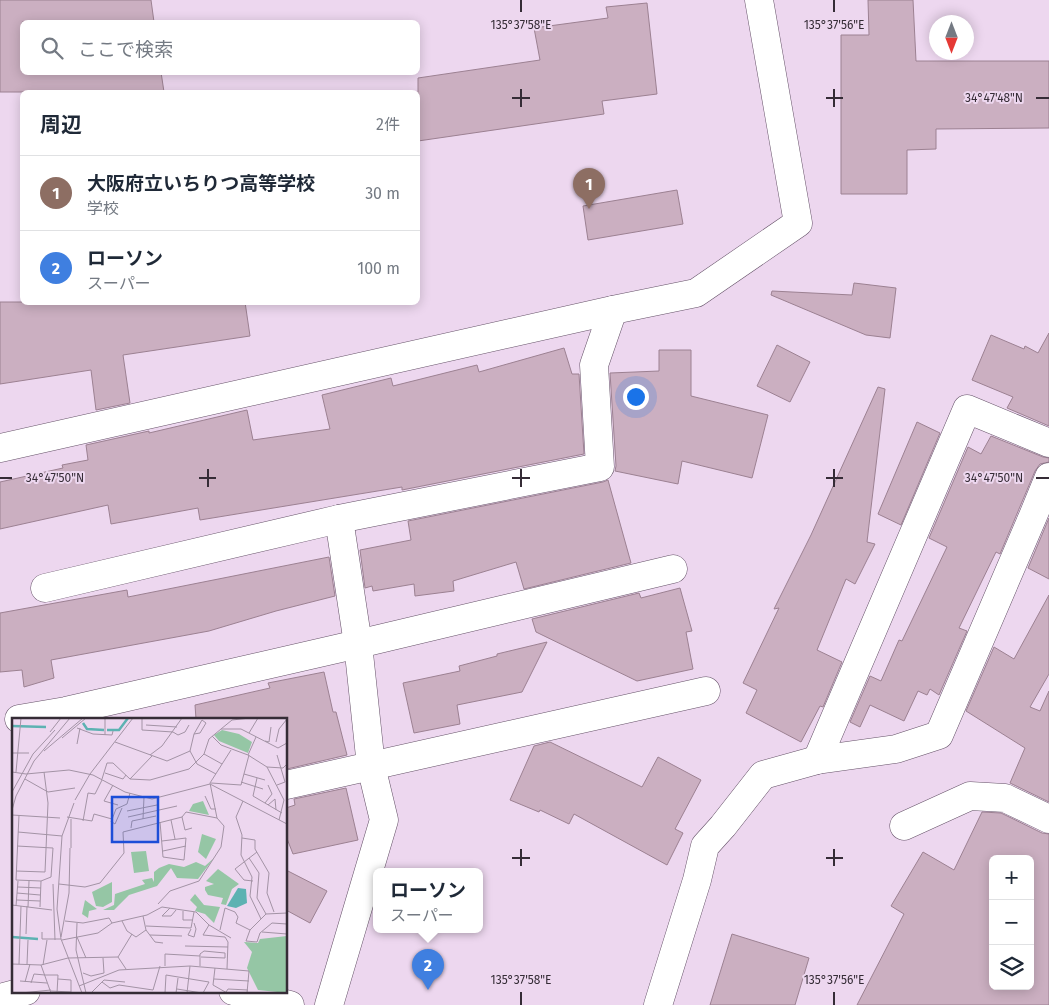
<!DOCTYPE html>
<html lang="ja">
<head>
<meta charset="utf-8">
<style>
	body { margin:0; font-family:"Fira Sans","Noto Sans JP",sans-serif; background:#f6f6f7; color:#1f2937 }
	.controls { position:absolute; right:15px; bottom:15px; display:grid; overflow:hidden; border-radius:8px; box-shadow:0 2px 12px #0003 }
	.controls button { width:45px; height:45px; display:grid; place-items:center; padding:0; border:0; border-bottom:1px solid #e0e1e3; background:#fff; color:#1f2937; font:25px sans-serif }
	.compass { position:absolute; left:929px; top:15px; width:45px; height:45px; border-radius:50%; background:#fff; box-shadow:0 2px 12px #0003; rotate:180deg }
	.you { position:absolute; left:635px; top:396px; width:18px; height:18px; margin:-12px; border:4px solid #fff; border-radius:50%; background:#1a73e8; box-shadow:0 0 0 8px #1a73e833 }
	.badge { display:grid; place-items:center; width:32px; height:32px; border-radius:50%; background:#1a73e8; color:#fff; font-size:16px; font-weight:700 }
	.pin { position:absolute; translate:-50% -41px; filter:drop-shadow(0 1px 2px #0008) }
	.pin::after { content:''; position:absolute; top:26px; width:18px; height:15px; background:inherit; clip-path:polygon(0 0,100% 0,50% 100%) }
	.popup { position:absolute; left:373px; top:868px; width:110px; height:65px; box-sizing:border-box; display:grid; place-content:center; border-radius:8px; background:#fff; filter:drop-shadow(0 1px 4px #0005); font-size:16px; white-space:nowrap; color:#747a83 }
	.popup b { font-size:19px; color:#1f2937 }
	.popup::after { content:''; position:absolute; left:50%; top:100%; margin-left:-10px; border:10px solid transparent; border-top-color:#fff }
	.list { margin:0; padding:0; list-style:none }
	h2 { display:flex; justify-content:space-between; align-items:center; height:65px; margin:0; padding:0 20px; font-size:21px }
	h2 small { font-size:16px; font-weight:400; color:#747a83 }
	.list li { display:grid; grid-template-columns:32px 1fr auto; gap:15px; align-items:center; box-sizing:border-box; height:75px; padding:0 20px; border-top:1px solid #e0e1e3 }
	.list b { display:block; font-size:19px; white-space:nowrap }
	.list p { margin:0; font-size:16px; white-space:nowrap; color:#747a83 }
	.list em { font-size:16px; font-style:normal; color:#747a83 }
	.icon { flex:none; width:28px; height:28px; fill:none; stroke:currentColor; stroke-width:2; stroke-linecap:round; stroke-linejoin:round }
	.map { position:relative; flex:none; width:1049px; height:1005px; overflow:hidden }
	.search { position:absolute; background:#fff; box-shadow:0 2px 12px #0003; left:20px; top:20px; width:400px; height:55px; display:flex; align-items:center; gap:12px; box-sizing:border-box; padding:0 18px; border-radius:8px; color:#747a83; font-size:19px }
	.panel { position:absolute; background:#fff; box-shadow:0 2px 12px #0003; left:20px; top:90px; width:400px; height:215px; border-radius:8px }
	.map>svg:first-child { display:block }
	.building { fill:#cbafc1; stroke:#9c8192; fill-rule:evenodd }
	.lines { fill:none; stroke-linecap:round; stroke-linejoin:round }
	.minor-casing { stroke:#655268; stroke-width:29 }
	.tertiary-casing { stroke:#655268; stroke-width:29 }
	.minor { stroke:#fff; stroke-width:28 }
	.tertiary { stroke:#fff; stroke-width:28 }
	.ticks { fill:none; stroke:#352c36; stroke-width:2 }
	.inset-river { fill:none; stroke:#5db2b2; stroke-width:2.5 }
	.inset-road { fill:none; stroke:#a393a5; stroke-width:1 }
	.view { fill:#1d4ed8; fill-opacity:0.15; stroke:#1d4ed8; stroke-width:2.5 }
	.inset-edge { fill:none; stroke:#352c36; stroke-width:2.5 }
	.ticks-label { font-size:12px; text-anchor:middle; fill:#352c36; stroke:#edd7ef; stroke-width:4; stroke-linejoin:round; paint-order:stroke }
</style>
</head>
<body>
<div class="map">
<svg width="1049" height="1005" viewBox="0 0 1049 1005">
	<rect width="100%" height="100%" fill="#edd7ef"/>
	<g class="building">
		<polygon points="0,0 151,0 154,22 22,22 22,72 161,72 164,92 0,92"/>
		<polygon points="868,0 913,0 916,61 1049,61 1049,128 936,129 936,149 907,150 907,194 841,194 841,35 869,35"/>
		<polygon points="647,3 657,94 602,101 604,114 418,141 418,78 540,60 534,28 608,18 606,7"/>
		<polygon points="677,190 683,224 588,240 583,206"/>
		<polygon points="854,283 896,288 890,338 866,335 771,295 772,291 852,295"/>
		<polygon points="0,302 245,302 250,336 123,355 130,403 96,410 91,370 0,384"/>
		<polygon points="1049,333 1049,426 1007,408 1013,397 972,380 991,335 1024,349 1025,346 1038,353"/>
		<polygon points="777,345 810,362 790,402 757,386"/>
		<polygon points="564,348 572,374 579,374 584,454 402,490 402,487 200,520 198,508 111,524 108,505 0,529 0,482 63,468 62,465 88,460 86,445 149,431 149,433 247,410 253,440 330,429 322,395 391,378 393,386 477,365 479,372"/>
		<polygon points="659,350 691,350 691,396 768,415 752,478 682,461 678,484 615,471 616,466 610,373 659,371"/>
		<polygon points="878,387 885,389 867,542 875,544 855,584 846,579 817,650 842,662 823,707 820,706 801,742 746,713 757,690 743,683 779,608 774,609 811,535"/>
		<polygon points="917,422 940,433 901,525 878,514"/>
		<polygon points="991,436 1043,457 1049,458 1049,462 1040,464 1035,471 1000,554 996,552 959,628 967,631 939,695 930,689 927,695 918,691 904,721 870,705 860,727 850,722 870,676 881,681 899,640 902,641 947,547 929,538 968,447 981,454"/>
		<polygon points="608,480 631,563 524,589 516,562 453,581 454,591 415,596 414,584 373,591 372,586 365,588 360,550 411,540 408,521 603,482"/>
		<polygon points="1049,518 1049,579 1028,568"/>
		<polygon points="329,557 335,596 276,611 209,631 51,660 54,678 24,687 22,670 0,672 0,613 127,590 128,597"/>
		<polygon points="680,588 692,631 686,632 693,669 637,681 536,632 532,619 639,593 641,598"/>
		<polygon points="1049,595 1049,674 1030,707 1040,711 1049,691 1049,802 1010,783 1025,748 966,711 994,647 1014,659"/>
		<polygon points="547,642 522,692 457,705 460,724 414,733 403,683 460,671 459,666 497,656 497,654"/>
		<polygon points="324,672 333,712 336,712 347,755 287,769 286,719 196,719 195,705 270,688 268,683"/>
		<polygon points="550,742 642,787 658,757 701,780 675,829 683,833 667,865 574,814 569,824 540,810 539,812 510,800 534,746"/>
		<polygon points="346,788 358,840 293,854 286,836 286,808 295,805 294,799"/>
		<path d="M982,812L1001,813L1042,833L1049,834V1005H857L904,914L891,906L923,852L954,870ZM993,859H1030V986H993Z"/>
		<polygon points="286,870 327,891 310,923 286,910"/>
		<polygon points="732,934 809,958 795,1005 710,1005"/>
	</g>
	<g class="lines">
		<defs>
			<g id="minor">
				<polyline points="0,448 613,310 696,293 798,223 759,0"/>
				<polyline points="45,588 339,519 600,467 594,365 613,310"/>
				<polyline points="19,719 66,711 358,644 673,569"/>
				<polyline points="817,760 967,409 1049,443"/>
				<polyline points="286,785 706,691"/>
				<polyline points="904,826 970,796 1005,798 1049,819"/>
				<polyline points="329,1005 384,820 371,766 358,644 339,519"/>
				<polyline points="658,1005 697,880 705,846 723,826 763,775 817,760 896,749 939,735 1033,516 1049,477"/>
			</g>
			<g id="tertiary">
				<polyline points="233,991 290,1005"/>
				<polyline points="0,998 26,991"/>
			</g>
		</defs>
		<use href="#minor" class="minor-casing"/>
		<use href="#tertiary" class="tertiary-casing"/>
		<use href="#minor" class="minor"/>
		<use href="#tertiary" class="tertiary"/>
	</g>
	<path class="ticks" d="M521,0V12M834,0V12M521,89V107M834,89V107M512,98H530M826,98H843M1036,98H1049M208,469V487M521,469V487M834,469V487M0,478H12M199,478H216M512,478H530M826,478H843M1036,478H1049M521,849V866M834,849V866M512,858H530M826,858H843M521,992V1005M834,992V1005"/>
	<g transform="translate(12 718)">
		<rect width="275" height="275" fill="#edd7ef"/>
		<path d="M210,12L227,16L240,24L236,35L207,23L202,17ZM191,83L197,97L177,93L181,86ZM190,116L204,121L194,141L186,134ZM134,133L137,153L122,155L119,134ZM202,140L186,161L165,160L159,150L145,168L117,177L102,192H91L102,187L103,176L133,166L130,162L140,160L142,164V154L147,150L157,146L172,149L184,144L193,148ZM206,151L227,166L220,171L214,187L209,186L211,180L196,177L193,172V169L202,166L194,163ZM100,164V184L91,189L84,188L80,174ZM183,176L192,187L208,189L202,205L193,196L183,193L185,189L178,182ZM73,182L85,191L77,193L76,200L70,196ZM275,218V275L246,272L235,250L240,234L232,224L246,225L248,221Z" fill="#95c6a5"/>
		<path d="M226,170L234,171L235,185L224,190L215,188Z" fill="#5db2b2"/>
		<path class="inset-river" d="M71,5L75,11L92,12M0,8L34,9M95,12H107L116,0M0,219L26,221"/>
		<path class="inset-road" d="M130,0V12L161,14M134,7L165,9M65,10L81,16L100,17L101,13M209,11L220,2L238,0M38,14L49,0M161,14L166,17L173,14L177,7M237,15L246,0M93,17V0M200,18L209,27L236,37L255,49L272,82L267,102M50,20L74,0M253,23L257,24L259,9M103,24L155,43L178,33L182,16L188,15L194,5L190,2L182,16M264,24L267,11L275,1M65,26L68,10M32,33L71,0M178,33L185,46L204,56M0,35H17M192,36L210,46M138,37L150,28L170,0M236,37L244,19M255,49L271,50L275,46M0,54L14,56L57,52L81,57L113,74L140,81L198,66L275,106M4,54L9,0M93,55L111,61L114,57M232,56L253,62M245,60L241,78L270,95M13,61L36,74L63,70M90,61L95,45H101L118,61L138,62L177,51L192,36L197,21L209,11H229L266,30L275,25M118,61L140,38M229,64L251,71M199,65L229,67L237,37M101,67L92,83L106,87M265,67L273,64L265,37M0,74L21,36L43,12M193,78L199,91H204M63,82L78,56L121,0M231,83L224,99L230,117L229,137L240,159L238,178L249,201M62,85L50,118L45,191L49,221L70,275M253,85L260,76L256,67M256,87L263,81L264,92M0,92L4,78L22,43L58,0M115,93L145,87M0,97L48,100M7,97L4,162L29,163L28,189M55,99L80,103L82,96L100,101M116,99L165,88M205,100L198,65L219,32M59,101V130M131,101L132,79M159,102L163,121M71,103L76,75L83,76L90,62M99,104L104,91L115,86L118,75M100,104L103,106L110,90M148,104L151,139L172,142L174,120L150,123M119,110L120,103L144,98M6,114L50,118M230,120L243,122V131L257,155L255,175L262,194M5,128L41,130L39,159L29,163M151,133L174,128M237,140L247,155L245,180L254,196M4,153L33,154L36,85L32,54M241,163L232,162L223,151L245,134M41,166L43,222M47,166L73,169L88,165L112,135L111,114L170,99M6,169L29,170M5,175L28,177M5,182L28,183M146,186L158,173L187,163L209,129L212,108L205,100L174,94L170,99L173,112L180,110M0,187L40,192M4,188L6,163M16,189L17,163M158,190L150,198H159L164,192M171,193V202H181M275,195L254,196L238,212L234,223L245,224L248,215L260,205L275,206M53,203L71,205L97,200L100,205L135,197L150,189L184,194L197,207L219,220M110,203L115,213L124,219L134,212L131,198M65,205L64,232L74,275M197,207L191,217L213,219L216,224L215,251M134,208L179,210L182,194M179,211L176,217L182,219L184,211L182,205M134,212L143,224L151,225M208,212L213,190L223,194L226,199L224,205L238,212M30,214V221H49M250,214L275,216M14,216L15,188M138,217L170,218M49,219L57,175L58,130M65,219L74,240M50,222L86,215L100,205M173,228L216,229M106,239L120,216M189,239L213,240M0,246L29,247L56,240L106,239L114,251M7,246L9,188M15,246L16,222M29,247L39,275M31,247L35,222M153,248V236L188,238M188,248V236L192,233L213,235V240M203,250L201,267L215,275M71,255L79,258L92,255L91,240M33,257H46L45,275M46,261L59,262V275M202,261L237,263M8,263L35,265M13,264L18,246M90,264L98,270L107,267L141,272L148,248M19,265L22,256L33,257M67,268L107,252L178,248L237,253L235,275M165,271L190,275M39,273L59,274M214,274L216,271L236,272M9,275L39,272M79,275L92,262L113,264M153,275L154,257L197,264L191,275M164,275L166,260M175,275L178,248"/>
		<path class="view" d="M100,79H146V124H100Z"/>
		<rect width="275" height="275" class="inset-edge"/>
	</g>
	<g class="ticks-label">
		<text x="521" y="29">135°37'58"E</text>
		<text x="834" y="29">135°37'56"E</text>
		<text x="994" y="102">34°47'48"N</text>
		<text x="994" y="482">34°47'50"N</text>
		<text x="55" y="482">34°47'50"N</text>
		<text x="521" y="984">135°37'58"E</text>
		<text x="834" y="984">135°37'56"E</text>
	</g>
</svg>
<div class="controls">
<button>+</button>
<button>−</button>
<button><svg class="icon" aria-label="layers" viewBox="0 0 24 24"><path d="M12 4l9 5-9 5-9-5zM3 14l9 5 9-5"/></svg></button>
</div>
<svg class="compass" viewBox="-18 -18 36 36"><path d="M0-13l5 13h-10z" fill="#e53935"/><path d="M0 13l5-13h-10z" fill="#747a83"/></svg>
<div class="you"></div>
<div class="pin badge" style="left:589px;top:209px;background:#8d6e63">1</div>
<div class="pin badge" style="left:428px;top:990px;background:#3f7fe0">2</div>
<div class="popup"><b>ローソン</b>スーパー</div>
<div class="search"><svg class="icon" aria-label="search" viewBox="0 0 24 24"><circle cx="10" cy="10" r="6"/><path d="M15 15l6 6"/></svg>ここで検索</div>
<section class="panel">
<h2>周辺<small>2件</small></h2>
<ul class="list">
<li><span class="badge" style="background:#8d6e63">1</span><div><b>大阪府立いちりつ高等学校</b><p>学校</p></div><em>30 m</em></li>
<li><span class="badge" style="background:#3f7fe0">2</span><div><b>ローソン</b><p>スーパー</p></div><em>100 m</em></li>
</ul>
</section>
</div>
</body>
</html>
